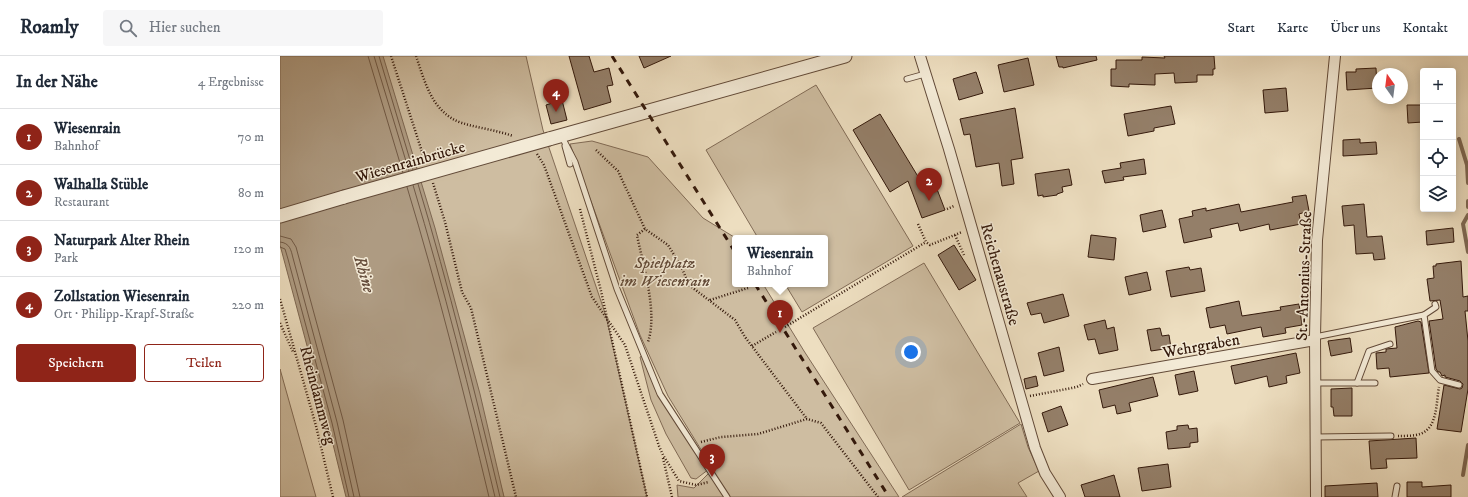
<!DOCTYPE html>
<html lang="de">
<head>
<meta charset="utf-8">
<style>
	body { margin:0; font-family:"IM FELL DW Pica",serif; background:#f6f6f7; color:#1f2937 }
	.controls { position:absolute; right:12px; top:12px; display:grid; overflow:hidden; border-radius:4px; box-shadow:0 2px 10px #0003 }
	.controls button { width:36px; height:36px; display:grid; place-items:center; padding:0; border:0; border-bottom:1px solid #e0e1e3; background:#fff; color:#1f2937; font:20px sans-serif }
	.compass { position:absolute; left:1092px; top:12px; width:36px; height:36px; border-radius:50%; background:#fff; box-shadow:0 2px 10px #0003; rotate:346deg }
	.you { position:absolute; left:631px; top:296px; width:14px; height:14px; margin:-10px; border:3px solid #fff; border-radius:50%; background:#1a73e8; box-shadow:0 0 0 6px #1a73e833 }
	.badge { display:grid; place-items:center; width:26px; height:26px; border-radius:50%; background:#8f2418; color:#fff; font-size:13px; font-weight:700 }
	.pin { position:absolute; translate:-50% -33px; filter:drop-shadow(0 1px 2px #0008) }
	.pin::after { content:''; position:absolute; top:21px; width:14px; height:12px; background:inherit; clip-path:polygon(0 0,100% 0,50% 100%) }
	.popup { position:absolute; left:452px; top:179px; width:96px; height:52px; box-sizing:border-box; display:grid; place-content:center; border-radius:4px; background:#fff; filter:drop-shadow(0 1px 3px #0005); font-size:13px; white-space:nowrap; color:#747a83 }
	.popup b { font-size:15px; color:#1f2937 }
	.popup::after { content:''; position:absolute; left:50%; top:100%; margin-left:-8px; border:8px solid transparent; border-top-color:#fff }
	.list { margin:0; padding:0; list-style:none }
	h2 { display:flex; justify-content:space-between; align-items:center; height:52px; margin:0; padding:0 16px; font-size:17px }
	h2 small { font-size:13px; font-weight:400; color:#747a83 }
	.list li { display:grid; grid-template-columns:26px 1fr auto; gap:12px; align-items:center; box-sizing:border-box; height:56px; padding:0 16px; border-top:1px solid #e0e1e3 }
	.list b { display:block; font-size:15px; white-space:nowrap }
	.list p { margin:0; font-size:13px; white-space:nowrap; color:#747a83 }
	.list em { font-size:13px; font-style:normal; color:#747a83 }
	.actions { display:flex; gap:8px; padding:12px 16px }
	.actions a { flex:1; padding:9px 0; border:1px solid #8f2418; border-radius:4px; text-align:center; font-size:14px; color:#8f2418 }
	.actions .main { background:#8f2418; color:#fff }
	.icon { flex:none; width:22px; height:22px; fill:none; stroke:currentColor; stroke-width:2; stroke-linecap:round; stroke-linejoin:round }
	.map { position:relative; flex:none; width:1188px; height:441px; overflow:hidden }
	header { display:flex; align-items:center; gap:24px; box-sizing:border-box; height:56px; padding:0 20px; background:#fff; border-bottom:1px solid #e0e1e3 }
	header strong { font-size:19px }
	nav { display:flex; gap:22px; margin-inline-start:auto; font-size:14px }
	.search { width:280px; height:36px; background:#f6f6f7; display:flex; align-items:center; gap:10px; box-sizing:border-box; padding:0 14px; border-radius:4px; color:#747a83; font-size:15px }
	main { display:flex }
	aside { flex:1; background:#fff }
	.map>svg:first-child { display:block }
	.green { fill:#cebda1; stroke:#816b56 }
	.water { fill:#ae9b82; stroke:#7d6752 }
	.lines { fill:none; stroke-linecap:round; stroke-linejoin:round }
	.shore { stroke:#715a46; stroke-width:1 }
	.stream { stroke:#7d6752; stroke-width:4 }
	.building { fill:#947f69; stroke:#34190b }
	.service-casing { stroke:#624a38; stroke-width:7 }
	.minor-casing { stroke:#624a38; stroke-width:12 }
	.tertiary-casing { stroke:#624a38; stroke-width:15 }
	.path { stroke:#34190b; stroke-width:2.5; stroke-dasharray:1 2; stroke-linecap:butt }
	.service { stroke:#f3ead6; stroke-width:5 }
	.minor { stroke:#f3ead6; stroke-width:10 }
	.tertiary { stroke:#f3ead6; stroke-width:13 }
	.rail { stroke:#34190b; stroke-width:3; stroke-dasharray:7 7; stroke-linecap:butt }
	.tertiary-bridge-casing { stroke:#624a38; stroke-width:15; stroke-linecap:butt }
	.tertiary-bridge { stroke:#f3ead6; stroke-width:13 }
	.labels { text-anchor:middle; stroke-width:3; stroke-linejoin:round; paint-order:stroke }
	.street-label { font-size:16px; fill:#34190b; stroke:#f3ead6 }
	.park-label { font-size:16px; font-style:italic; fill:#624a38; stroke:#f3ead6 }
	.water-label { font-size:17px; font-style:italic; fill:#654d3b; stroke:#f3ead6 }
</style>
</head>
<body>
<header>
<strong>Roamly</strong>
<div class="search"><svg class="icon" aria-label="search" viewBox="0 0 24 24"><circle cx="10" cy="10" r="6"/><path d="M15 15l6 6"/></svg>Hier suchen</div>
<nav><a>Start</a><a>Karte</a><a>Über uns</a><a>Kontakt</a></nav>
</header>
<main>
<aside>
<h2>In der Nähe<small>4 Ergebnisse</small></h2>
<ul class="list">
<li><span class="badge">1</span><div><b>Wiesenrain</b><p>Bahnhof</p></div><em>70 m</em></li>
<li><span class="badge">2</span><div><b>Walhalla Stüble</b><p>Restaurant</p></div><em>80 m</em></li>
<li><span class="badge">3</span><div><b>Naturpark Alter Rhein</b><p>Park</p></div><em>120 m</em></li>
<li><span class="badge">4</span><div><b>Zollstation Wiesenrain</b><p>Ort · Philipp-Krapf-Straße</p></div><em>220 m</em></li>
</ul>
<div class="actions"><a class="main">Speichern</a><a>Teilen</a></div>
</aside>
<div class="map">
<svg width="1188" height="441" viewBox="0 0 1188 441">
	<rect width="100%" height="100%" fill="#eddec0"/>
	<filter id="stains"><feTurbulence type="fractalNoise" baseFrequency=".005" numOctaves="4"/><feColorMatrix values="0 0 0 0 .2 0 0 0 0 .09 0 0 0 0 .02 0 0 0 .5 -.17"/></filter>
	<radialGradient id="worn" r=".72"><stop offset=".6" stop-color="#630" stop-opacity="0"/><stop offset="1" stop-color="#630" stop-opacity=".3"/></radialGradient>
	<g class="green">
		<polygon points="100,0 246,0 263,74 326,260 367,441 224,441"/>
		<polygon points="536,29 633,190 522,256 505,228 545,228 545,182 478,182 426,94"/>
		<polygon points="312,85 368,101 423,162 454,181 455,228 483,228 524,295 619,441 398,441 397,429 414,432 433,413 388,340 360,279 290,88"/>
		<polygon points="644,207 740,367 629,434 533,272"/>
		<polygon points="363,299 380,338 429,413 416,423 411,422 386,378 371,344 360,301"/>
		<polygon points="0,313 36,441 0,441"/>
		<polygon points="741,368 748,391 759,415 738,427 747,441 622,441"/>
	</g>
	<polygon class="water" points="0,0 103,0 155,172 200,338 224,441 66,441 48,368 0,189"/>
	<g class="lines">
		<g class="shore">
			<polyline points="88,0 123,117"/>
			<polyline points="94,0 129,115"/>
			<polyline points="99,0 133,114"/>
			<path d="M138,128C169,231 195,336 220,441"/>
			<path d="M133,129C164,232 190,336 215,441"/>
			<path d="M127,131C158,233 184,337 209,441"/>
			<polyline points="0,180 11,183 16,191 63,364 80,441"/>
			<path d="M0,186C10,187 11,194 13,202L57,366L74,441"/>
			<polyline points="0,191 5,193 8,203 52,367 69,441"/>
		</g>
		<g class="stream">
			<polyline points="1179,83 1187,109 1188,127"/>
			<polyline points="1188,145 1188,151"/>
			<polyline points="1188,159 1183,168 1188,196"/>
			<polyline points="1183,419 1188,389"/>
		</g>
	</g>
	<g class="building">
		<polygon points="289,0 309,0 314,16 329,12 333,29 327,30 331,46 304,54"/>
		<polygon points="359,0 391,0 364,12"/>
		<polygon points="776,0 816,0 817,4 783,12 783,11 779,11"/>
		<polygon points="884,0 934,0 935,13 933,13 933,19 917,19 917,26 895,27 894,17 875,18 875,29 849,28 849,31 831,30 831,13 836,13 836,4 862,4 862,1 885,2"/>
		<polygon points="748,2 754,29 724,36 718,9"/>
		<polygon points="1096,12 1097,32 1067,34 1066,16 1076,16 1076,13"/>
		<polygon points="696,16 703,37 679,44 673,23"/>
		<polygon points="1006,32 1008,55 985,57 983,34"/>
		<polygon points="282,44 287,64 271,68 266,49"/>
		<polygon points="1127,49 1143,49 1143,66 1128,67"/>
		<polygon points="891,50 895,68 874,72 874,75 848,80 844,58"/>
		<polygon points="735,52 743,102 731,104 734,128 722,130 719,107 696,111 690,78 684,79 680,63"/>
		<polygon points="600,58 645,132 655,128 665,154 642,162 628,125 610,136 573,74"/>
		<polygon points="1080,83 1080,87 1096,86 1097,98 1063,100 1063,84"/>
		<polygon points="864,103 866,118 843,121 844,124 825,127 822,115 841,112 840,107"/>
		<polygon points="789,113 792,129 782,131 783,136 777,138 777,139 763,141 763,139 758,140 755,118"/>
		<polygon points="1026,139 1029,155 1019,158 1021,168 990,174 989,168 960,175 958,167 930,173 932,181 904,187 899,163 913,160 912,155 926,152 926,155 959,148 961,156 1013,146 1012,141"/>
		<polygon points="1084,148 1087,181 1102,180 1105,203 1094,204 1093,197 1076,198 1074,169 1064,170 1062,150"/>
		<polygon points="882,154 886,171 863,176 860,159"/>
		<polygon points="1173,172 1174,186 1147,189 1146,175"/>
		<polygon points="811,179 836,182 834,204 808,201"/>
		<polygon points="674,189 696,224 679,234 658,199"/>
		<polygon points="1181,205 1183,241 1188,240 1188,255 1185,255 1188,285 1188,333 1181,376 1157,373 1164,329 1180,333 1182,332 1183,328 1180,325 1165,321 1165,319 1162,320 1160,316 1158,316 1156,313 1149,265 1163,263 1160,244 1150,245 1147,223 1154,222 1153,210 1156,210 1156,208"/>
		<polygon points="909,211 910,214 921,212 925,235 891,241 886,215"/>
		<polygon points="867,216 871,234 849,239 845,221"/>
		<polygon points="783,238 789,260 764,267 761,257 751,259 747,247"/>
		<polygon points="959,245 962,260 1001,254 1000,251 1019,248 1022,269 1005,272 1006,277 983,281 981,271 947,278 945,269 930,272 926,252"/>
		<polygon points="825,264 827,273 834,271 838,294 819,298 815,283 808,284 804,269"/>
		<polygon points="1138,265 1141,266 1149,317 1110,321 1109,312 1097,313 1096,297 1106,296 1106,293 1117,292 1115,271"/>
		<polygon points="880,272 882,280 889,279 891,292 871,295 867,274"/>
		<polygon points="1070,282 1072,296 1051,300 1048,285"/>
		<polygon points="779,291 784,315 764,320 758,297"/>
		<polygon points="1016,297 1020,317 1006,320 1007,327 989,331 987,320 955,328 951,310"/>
		<polygon points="914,315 918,335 899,339 895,319"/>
		<polygon points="756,320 758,330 746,333 744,323"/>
		<polygon points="873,321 878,340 849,347 851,355 837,358 835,349 823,352 819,334"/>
		<polygon points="1072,332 1072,360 1054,360 1053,351 1051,351 1051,333"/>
		<polygon points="781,350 788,369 768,376 762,357"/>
		<polygon points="908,369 909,373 917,372 918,386 910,387 910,391 888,393 886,376 897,374 897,370"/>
		<polygon points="1136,382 1137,402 1106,403 1107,412 1091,413 1089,385"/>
		<polygon points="888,408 891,431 862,435 858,412"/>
		<polygon points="834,419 840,441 805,441 801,429"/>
		<polygon points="1127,426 1142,426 1142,431 1171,429 1171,441 1127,441"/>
		<polygon points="1097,427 1098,441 1045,441 1045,430"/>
	</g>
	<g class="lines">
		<defs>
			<g id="service">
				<polyline points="627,23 645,18"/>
				<polyline points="282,81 295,106 337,233 380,338 447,441"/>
				<polyline points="285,90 290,108"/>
				<polyline points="1155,248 1156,251 1144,259 1152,315 1160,324 1179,329"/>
				<polyline points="1035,281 1144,259"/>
				<polyline points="1035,327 1095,327"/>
				<polyline points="1077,327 1089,295 1110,288"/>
				<polyline points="1036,381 1111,380"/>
				<polyline points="1115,441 1117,430"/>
			</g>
			<g id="minor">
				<polyline points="640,0 669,93 755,392 765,417 780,441"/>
				<polyline points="812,323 1035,284"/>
				<polyline points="1036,441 1035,281 1037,184 1055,0"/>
			</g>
			<g id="tertiary">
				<polyline points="269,83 565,0"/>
				<polyline points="0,160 64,141"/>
			</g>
		</defs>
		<use href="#service" class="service-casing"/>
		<use href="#minor" class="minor-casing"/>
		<use href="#tertiary" class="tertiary-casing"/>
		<g class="path">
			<polyline points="111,0 145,105"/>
			<path d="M136,0C145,26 152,57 182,67C198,72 216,74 233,80"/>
			<polyline points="316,94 338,115 365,173 388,189 401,210 409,229 455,264 465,281 527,363"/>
			<polyline points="257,98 264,109 312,241 345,289 379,390 383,399 399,425 416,429 429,426"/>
			<polyline points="153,127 165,166 182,236 191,252 236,441"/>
			<polyline points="300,153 321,235 367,441"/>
			<polyline points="667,153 674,150"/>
			<polyline points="638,168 646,186 650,189 682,176"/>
			<path d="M365,173L357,179C363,210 378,256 368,286"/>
			<polyline points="675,179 684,199"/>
			<polyline points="0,243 36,370 53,441"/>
			<polyline points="430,244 468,232"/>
			<polyline points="0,267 13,296"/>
			<polyline points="505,271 646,186"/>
			<polyline points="472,290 496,276"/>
			<polyline points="750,340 797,331 803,328"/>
			<path d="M1118,380C1125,380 1134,380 1140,378C1158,372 1156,346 1159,331"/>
			<polyline points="421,386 441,381 478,378 527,363 541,367 598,441"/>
			<polyline points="383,402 392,441"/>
		</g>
		<use href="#service" class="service"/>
		<use href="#minor" class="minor"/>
		<use href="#tertiary" class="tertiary"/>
		<g class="rail">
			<polyline points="332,0 455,196"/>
			<polyline points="475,228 609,441"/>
		</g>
		<defs>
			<polyline id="tertiary-bridge" points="64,141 269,83"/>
		</defs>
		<use href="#tertiary-bridge" class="tertiary-bridge-casing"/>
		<use href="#tertiary-bridge" class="tertiary-bridge"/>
	</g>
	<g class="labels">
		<g class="street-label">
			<text transform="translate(130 105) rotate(-16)" y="6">Wiesenrainbrücke</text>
			<text transform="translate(721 218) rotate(74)" y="6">Reichenaustraße</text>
			<text transform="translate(1023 220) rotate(-88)" y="6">St.-Antonius-Straße</text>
			<text transform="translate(921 289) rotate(-10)" y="6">Wehrgraben</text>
			<text transform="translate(39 339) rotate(75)" y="6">Rheindammweg</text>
		</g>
		<g class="park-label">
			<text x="385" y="212">Spielplatz<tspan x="385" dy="18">im Wiesenrain</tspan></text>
		</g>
		<g class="water-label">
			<text transform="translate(85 218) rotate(74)" y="6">Rhine</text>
		</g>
	</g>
	<rect width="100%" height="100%" filter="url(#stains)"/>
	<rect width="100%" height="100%" fill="url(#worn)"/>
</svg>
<div class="controls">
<button>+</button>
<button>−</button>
<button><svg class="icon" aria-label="locate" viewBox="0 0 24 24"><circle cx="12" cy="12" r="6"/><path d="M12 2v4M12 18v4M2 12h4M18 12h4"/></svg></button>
<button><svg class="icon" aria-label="layers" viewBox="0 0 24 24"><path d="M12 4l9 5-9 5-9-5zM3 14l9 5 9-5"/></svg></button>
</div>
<svg class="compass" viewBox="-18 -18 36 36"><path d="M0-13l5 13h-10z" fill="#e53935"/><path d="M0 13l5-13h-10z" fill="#747a83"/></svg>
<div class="you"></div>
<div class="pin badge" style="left:500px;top:277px">1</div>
<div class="popup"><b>Wiesenrain</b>Bahnhof</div>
<div class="pin badge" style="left:649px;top:145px">2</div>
<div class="pin badge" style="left:432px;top:421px">3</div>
<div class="pin badge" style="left:276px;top:56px">4</div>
</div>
</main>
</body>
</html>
